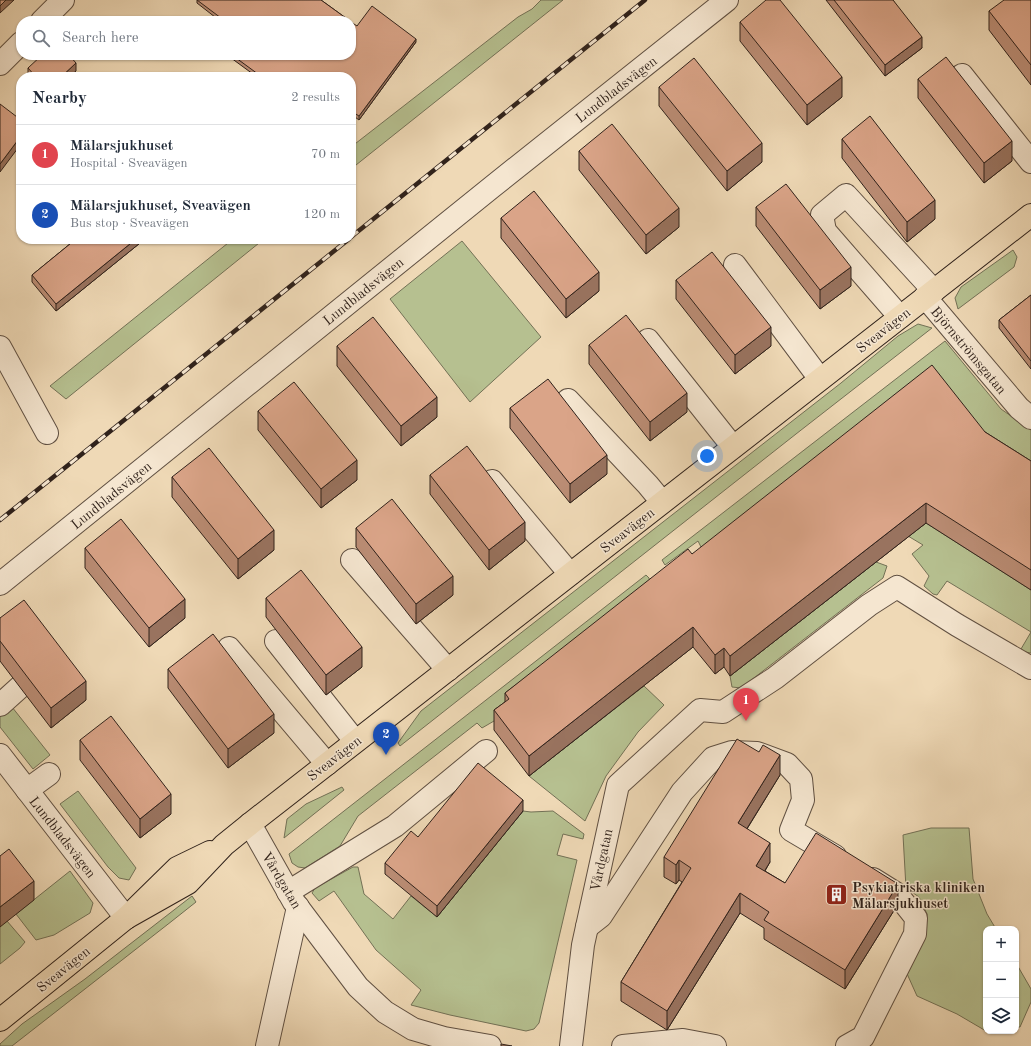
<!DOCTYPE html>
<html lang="en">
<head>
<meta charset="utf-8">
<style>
	body { margin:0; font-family:"Old Standard TT",serif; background:#f6f6f7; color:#1f2937 }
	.controls { position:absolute; right:12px; bottom:12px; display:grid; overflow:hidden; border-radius:8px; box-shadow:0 1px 3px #0004 }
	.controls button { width:36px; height:36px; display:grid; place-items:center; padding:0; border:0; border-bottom:1px solid #e0e1e3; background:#fff; color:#1f2937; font:20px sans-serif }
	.you { position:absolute; left:707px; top:456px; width:14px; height:14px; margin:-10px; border:3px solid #fff; border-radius:50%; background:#1a73e8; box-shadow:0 0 0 6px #1a73e833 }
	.badge { display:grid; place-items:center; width:26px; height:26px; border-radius:50%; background:#8f2418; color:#fff; font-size:13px; font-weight:700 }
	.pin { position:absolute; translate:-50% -33px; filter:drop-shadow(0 1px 2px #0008) }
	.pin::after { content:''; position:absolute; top:21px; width:14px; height:12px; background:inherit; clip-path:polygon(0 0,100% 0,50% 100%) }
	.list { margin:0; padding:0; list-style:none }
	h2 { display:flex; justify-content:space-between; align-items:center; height:52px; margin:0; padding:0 16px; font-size:17px }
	h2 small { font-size:13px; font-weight:400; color:#747a83 }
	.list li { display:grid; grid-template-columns:26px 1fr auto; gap:12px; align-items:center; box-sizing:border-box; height:60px; padding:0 16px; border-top:1px solid #e0e1e3 }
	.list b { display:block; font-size:15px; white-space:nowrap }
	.list p { margin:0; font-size:13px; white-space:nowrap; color:#747a83 }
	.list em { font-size:13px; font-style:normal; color:#747a83 }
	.icon { flex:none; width:22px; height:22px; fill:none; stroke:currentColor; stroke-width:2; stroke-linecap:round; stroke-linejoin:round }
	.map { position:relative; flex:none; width:1031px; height:1046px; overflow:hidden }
	.search { position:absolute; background:#fff; box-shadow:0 1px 3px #0004; left:16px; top:16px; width:340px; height:44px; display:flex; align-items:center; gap:10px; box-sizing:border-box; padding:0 14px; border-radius:16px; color:#747a83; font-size:15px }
	.panel { position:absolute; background:#fff; box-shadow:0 1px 3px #0004; left:16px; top:72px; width:340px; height:172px; border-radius:16px }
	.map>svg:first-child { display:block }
	.green { fill:#b6c090; stroke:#737156 }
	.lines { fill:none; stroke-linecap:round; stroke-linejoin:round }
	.minor-casing { stroke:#605042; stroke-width:24 }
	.major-casing { stroke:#30221b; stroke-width:24 }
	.minor { stroke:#f5e6d0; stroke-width:22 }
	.major { stroke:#efd9b6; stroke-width:22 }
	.rail-casing { stroke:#30221b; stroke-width:4.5 }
	.rail { stroke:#f5e6d0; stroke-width:3; stroke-dasharray:9; stroke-linecap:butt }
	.wall { fill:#bb8d75; stroke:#30221b }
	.shaded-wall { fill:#99735f; stroke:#30221b }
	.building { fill:#daa488; stroke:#30221b }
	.labels { text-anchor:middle; stroke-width:3; stroke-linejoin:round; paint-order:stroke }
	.street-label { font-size:14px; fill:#30221b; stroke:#f5e6d0 }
	.poi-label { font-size:14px; font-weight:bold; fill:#30221b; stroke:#f5e6d0; text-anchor:start }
</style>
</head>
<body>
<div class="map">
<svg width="1031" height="1046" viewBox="0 0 1031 1046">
	<rect width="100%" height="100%" fill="#efd9b6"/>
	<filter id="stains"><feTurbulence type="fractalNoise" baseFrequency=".005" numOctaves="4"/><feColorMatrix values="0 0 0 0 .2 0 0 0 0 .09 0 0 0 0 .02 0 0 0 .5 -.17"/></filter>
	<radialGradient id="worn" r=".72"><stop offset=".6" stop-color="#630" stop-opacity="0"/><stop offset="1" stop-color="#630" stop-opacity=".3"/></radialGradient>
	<g class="green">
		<polygon points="541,0 563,0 351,169 351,147 518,17 532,9"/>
		<polygon points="233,239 264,239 66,399 50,386"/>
		<polygon points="462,241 541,337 470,402 390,299"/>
		<polygon points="1013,250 1017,257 1014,267 958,309 955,298 961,287"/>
		<polygon points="918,324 932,328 796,434 400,746 398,743 421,711 841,383 898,336"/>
		<polygon points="945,341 1001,409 1031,430 1031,481 708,561 698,541 665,565 662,560"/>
		<polygon points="926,523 1031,590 1031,653 1025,652 1021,649 1031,632 947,581 937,595 933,594 924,586 929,576 912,554 923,545 908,536"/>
		<polygon points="876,562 887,566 883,578 741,688 732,687 730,676"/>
		<polygon points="646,575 649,578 653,596 494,721 482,728 477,723 358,816 340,846 305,868 298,867 292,863 289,854"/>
		<polygon points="644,686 664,705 638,732 606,776 585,821 529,776"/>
		<polygon points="12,707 50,755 33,769 0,727 0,715"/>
		<polygon points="342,787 344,790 284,838 287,819 306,804"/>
		<polygon points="78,791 136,868 129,880 119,878 108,867 60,804"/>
		<polygon points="523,811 531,812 553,811 584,834 583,839 563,834 557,855 577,860 539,1023 534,1029 526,1031 450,1015 411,1005 421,990 376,950 334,891 319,901 312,893 315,888 353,867 358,867 364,894 393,919 411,896 437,917"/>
		<polygon points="931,828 969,828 973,879 987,914 996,929 986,929 986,1031 957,1014 917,996 904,967 926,930 927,914 919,897 906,888 903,835"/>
		<polygon points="70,871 93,903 90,913 54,935 36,940 16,914"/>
		<polygon points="192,896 196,902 172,921 12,1046 0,1046 0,1044 22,1024 85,979"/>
		<polygon points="7,921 25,942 20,948 0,964 0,926"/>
		<polygon points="1016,963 1031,989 1031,1002 1020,1027 1016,1027"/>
	</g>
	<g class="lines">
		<defs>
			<g id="minor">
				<polyline points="42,21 63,0"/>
				<polyline points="0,64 21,43"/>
				<polyline points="962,75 1031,162"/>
				<polyline points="735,265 820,379"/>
				<polyline points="925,297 1019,408 1031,418"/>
				<polyline points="900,317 825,231 822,215 846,195 934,291"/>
				<polyline points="648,340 733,447"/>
				<polyline points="0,347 47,433"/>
				<polyline points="568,400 648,485 662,502"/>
				<polyline points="492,481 570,574"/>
				<polyline points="352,560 448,670"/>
				<polyline points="0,584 492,187 727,0"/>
				<polyline points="276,641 355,741"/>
				<polyline points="229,648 327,764"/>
				<polyline points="0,705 20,687"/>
				<polyline points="0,755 126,918"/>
				<polyline points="27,790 49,774"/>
				<polyline points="250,824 294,902 358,987 385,1012 413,1029 444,1038 490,1046"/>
				<polyline points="288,892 395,826 486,751"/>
				<polyline points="587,927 601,916 682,792 713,758 732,752 757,753 787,764 801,779 803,800 791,830 835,856"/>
				<polyline points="267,1046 298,907"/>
				<polyline points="571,1046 583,945 618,785 700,710 723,712 775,678 869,605 897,587 957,625 1031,668"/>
				<polyline points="623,1046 683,1040 715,1046"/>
				<polyline points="847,1046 863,1037 915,934 916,918 897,894 873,879"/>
			</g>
			<g id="major">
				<polyline points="126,918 188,883 224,845 250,824 1031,215"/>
				<polyline points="0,1020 126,918 177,868 210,852"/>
			</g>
		</defs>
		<use href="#minor" class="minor-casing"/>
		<use href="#major" class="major-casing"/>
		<use href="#minor" class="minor"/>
		<use href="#major" class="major"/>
		<defs>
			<g id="rail">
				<polyline points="351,237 645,0"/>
				<polyline points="0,520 349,239"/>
			</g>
		</defs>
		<use href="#rail" class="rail-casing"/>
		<use href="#rail" class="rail"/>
	</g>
	<g class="wall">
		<polygon points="197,0 321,0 350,21 220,21 197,3"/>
		<polygon points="826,0 893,0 922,48 885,76"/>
		<polygon points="1031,0 1031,85 989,30 989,11"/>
		<polygon points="740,22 842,97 807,125 740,41"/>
		<polygon points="357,26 416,42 359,120 351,114 351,77 257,77 227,55 351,55"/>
		<polygon points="28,68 76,71 69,77 29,77 28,75"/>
		<polygon points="918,79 1012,161 984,183 918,98"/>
		<polygon points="659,87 762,162 727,191 659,106"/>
		<polygon points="842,139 935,219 907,242 842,158"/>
		<polygon points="579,151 679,227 646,254 579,170"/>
		<polygon points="756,207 851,286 820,309 756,226"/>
		<polygon points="501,218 599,291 566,318 501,238"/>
		<polygon points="76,239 145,239 56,311 32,282 32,275"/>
		<polygon points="676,280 771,346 735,374 676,299"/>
		<polygon points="1031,295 1031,369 999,328 999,320"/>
		<polygon points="589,345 687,412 650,441 589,364"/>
		<polygon points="337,346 437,417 401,446 337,366"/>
		<polygon points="510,408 607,474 570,503 510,428"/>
		<polygon points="258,411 357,480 321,508 258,430"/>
		<polygon points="985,432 1031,461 1031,590 926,523 730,676 724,667 715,674 693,647 529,776 494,730 494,710 505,702 505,693 692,554"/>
		<polygon points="430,475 525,541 489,570 430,494"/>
		<polygon points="172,477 274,550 238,579 172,497"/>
		<polygon points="356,528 453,595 416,624 356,547"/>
		<polygon points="85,548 185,618 149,647 85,568"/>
		<polygon points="266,598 362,667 326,695 266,617"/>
		<polygon points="0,618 86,700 51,728 0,661"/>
		<polygon points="168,669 274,733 228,768 168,688"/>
		<polygon points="80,740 171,814 140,838 80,760"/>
		<polygon points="780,775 747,829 770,862 765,871 785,883 898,904 845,989 764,939 764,928 740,913 667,1030 621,1001 621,982 682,882 679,880 676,884 664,877 664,857"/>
		<polygon points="523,811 437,917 385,874 385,863 418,837"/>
	</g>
	<g class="shaded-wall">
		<polygon points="6,0 14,0 0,13 0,6"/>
		<polygon points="922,37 922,48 885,76 885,65"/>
		<polygon points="416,39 416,42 359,120 359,116"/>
		<polygon points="76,63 76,71 69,77 61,77"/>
		<polygon points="842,77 842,97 807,125 807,105"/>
		<polygon points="21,136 21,144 0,172 0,164"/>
		<polygon points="1012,141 1012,161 984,183 984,163"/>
		<polygon points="762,143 762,162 727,191 727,171"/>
		<polygon points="935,200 935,219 907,242 907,222"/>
		<polygon points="679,208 679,227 646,254 646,235"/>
		<polygon points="136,239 145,239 56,311 56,304"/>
		<polygon points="851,267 851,286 820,309 820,290"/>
		<polygon points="599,272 599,291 566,318 566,299"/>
		<polygon points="771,327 771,346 735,374 735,355"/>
		<polygon points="687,393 687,412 650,441 650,422"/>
		<polygon points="437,397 437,417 401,446 401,426"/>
		<polygon points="607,455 607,474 570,503 570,484"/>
		<polygon points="357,460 357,480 321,508 321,489"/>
		<polygon points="926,503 926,523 730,676 730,656"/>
		<polygon points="525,522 525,541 489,570 489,550"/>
		<polygon points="274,530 274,550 238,579 238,559"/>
		<polygon points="453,576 453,595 416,624 416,604"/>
		<polygon points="185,599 185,618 149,647 149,628"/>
		<polygon points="693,627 693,647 529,776 529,756"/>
		<polygon points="362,647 362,667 326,695 326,675"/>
		<polygon points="724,648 724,667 715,674 715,655"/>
		<polygon points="86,681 86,700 51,728 51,708"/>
		<polygon points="274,714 274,733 228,768 228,749"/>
		<polygon points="780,755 780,775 738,843 738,823"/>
		<polygon points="171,794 171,814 140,838 140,819"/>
		<polygon points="523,800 523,811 437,917 437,906"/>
		<polygon points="770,843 770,862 756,885 756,866"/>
		<polygon points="679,860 679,880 676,884 676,865"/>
		<polygon points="34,881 34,900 0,927 0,907"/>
		<polygon points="898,884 898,904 845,989 845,970"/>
		<polygon points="740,893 740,913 667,1030 667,1011"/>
	</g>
	<g class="building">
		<polygon points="0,0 6,0 0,6"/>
		<polygon points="197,0 321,0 350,21 225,21"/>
		<polygon points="766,0 780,0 842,77 807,105 740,22"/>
		<polygon points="834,0 893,0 922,37 885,65"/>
		<polygon points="1004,0 1031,0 1031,65 989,11"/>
		<polygon points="372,6 416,39 359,116 351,111 351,77 262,77 232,55 351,55 351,22 357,26"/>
		<polygon points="42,55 69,55 76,63 61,77 36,77 28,68"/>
		<polygon points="946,57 1012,141 984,163 918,79"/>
		<polygon points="694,58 762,143 727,171 659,87"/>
		<polygon points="0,104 21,120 21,136 0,164"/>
		<polygon points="870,116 935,200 907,222 842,139"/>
		<polygon points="612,124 679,208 646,235 579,151"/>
		<polygon points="786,184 851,267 820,290 756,207"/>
		<polygon points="534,191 599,272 566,299 501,218"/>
		<polygon points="76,239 136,239 56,304 32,275"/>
		<polygon points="712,252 771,327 735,355 676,280"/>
		<polygon points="1031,295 1031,361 999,320"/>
		<polygon points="626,315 687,393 650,422 589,345"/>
		<polygon points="373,317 437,397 401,426 337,346"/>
		<polygon points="932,365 985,432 1031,461 1031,570 926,503 730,656 724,648 715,655 693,627 529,756 494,710 509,699 505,693 688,549 692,554"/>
		<polygon points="548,379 607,455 570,484 510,408"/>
		<polygon points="294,382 357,460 321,489 258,411"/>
		<polygon points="467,446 525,522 489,550 430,475"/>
		<polygon points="209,448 274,530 238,559 172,477"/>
		<polygon points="392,499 453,576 416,604 356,528"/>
		<polygon points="121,519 185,599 149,628 85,548"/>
		<polygon points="301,570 362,647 326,675 266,598"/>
		<polygon points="24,600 86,681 51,708 0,641 0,618"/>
		<polygon points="213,634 274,714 228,749 168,669"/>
		<polygon points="111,716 171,794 140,819 80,740"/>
		<polygon points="737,739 759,752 763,745 780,755 738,823 770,843 756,866 785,883 816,833 898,884 845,970 764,920 769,912 740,893 667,1011 621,982 691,868 679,860 676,865 664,857"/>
		<polygon points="478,763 523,800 437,906 385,863 411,831 418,837"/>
		<polygon points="9,849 34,881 0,907 0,856"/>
		<polygon points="501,1044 512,1046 501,1046"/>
	</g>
	<defs>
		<symbol id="building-square" viewBox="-11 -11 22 22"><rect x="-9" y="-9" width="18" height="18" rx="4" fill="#8f2418" stroke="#f5e6d0"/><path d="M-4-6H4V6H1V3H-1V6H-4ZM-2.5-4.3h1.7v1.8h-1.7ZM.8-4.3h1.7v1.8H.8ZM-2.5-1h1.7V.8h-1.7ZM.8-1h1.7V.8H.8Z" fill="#fff"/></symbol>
	</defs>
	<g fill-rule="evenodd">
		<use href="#building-square" x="824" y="882" width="25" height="25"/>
	</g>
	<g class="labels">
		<g class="street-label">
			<text transform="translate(616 89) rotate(-38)" y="5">Lundbladsvägen</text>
			<text transform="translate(363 291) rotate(-39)" y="5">Lundbladsvägen</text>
			<text transform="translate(883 330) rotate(-38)" y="5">Sveavägen</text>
			<text transform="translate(969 350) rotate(50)" y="5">Björnströmsgatan</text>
			<text transform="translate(111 495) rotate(-39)" y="5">Lundbladsvägen</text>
			<text transform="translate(627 530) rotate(-38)" y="5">Sveavägen</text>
			<text transform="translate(334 758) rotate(-38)" y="5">Sveavägen</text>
			<text transform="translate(63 837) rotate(52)" y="5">Lundbladsvägen</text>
			<text transform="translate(601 860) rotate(-78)" y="5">Vårdgatan</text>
			<text transform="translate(282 880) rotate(59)" y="5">Vårdgatan</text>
			<text transform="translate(63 969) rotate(-39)" y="5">Sveavägen</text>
		</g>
		<g class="poi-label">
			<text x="852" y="892">Psykiatriska kliniken<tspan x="852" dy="16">Mälarsjukhuset</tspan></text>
		</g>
	</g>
	<rect width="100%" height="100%" filter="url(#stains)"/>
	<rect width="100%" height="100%" fill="url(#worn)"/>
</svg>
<div class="controls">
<button>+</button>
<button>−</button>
<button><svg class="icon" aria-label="layers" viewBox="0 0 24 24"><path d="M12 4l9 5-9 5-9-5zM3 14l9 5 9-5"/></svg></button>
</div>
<div class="you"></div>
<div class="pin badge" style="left:746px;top:721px;background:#e0444e">1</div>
<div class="pin badge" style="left:386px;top:755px;background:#1a4fb4">2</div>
<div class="search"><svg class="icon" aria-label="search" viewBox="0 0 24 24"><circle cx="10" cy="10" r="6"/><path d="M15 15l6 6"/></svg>Search here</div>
<section class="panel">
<h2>Nearby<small>2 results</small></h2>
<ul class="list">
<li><span class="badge" style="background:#e0444e">1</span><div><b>Mälarsjukhuset</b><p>Hospital · Sveavägen</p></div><em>70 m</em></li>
<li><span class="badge" style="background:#1a4fb4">2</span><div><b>Mälarsjukhuset, Sveavägen</b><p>Bus stop · Sveavägen</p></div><em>120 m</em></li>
</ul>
</section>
</div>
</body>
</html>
